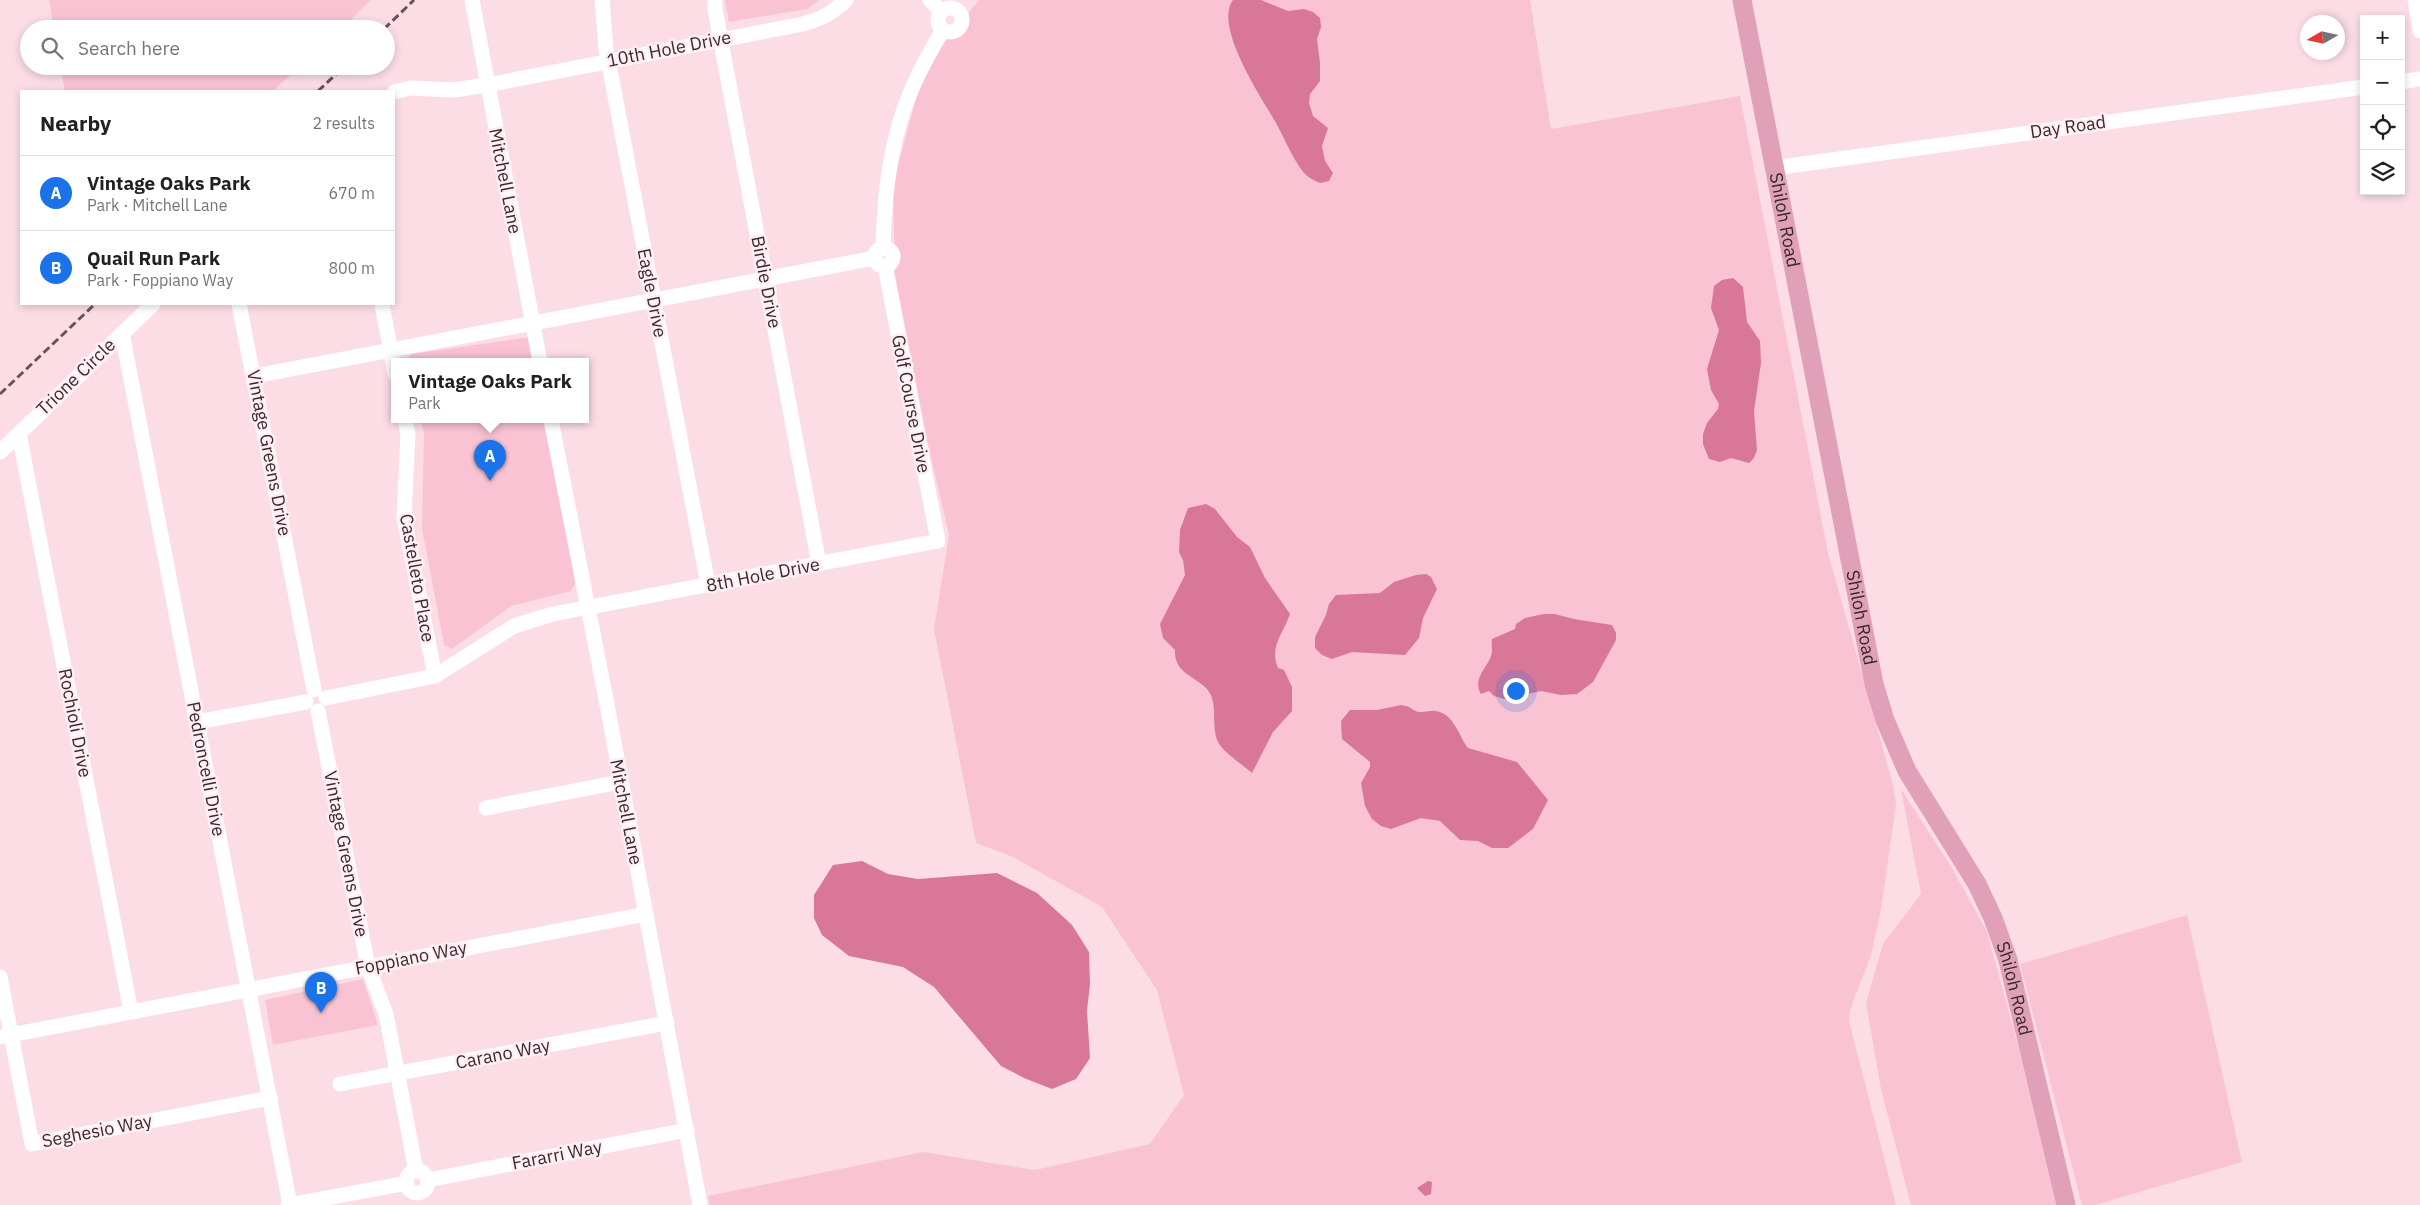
<!DOCTYPE html>
<html lang="en">
<head>
<meta charset="utf-8">
<style>
	body { margin:0; font-family:"IBM Plex Sans",sans-serif; background:#f2f2f2; color:#202124 }
	.controls { position:absolute; right:15px; top:15px; display:grid; overflow:hidden; border-radius:0px; box-shadow:0 2px 8px #0003 }
	.controls button { width:45px; height:45px; display:grid; place-items:center; padding:0; border:0; border-bottom:1px solid #e0e0e0; background:#fff; color:#202124; font:25px sans-serif }
	.compass { position:absolute; left:2300px; top:15px; width:45px; height:45px; border-radius:50%; background:#fff; box-shadow:0 2px 8px #0003; rotate:261deg }
	.you { position:absolute; left:1515px; top:690px; width:18px; height:18px; margin:-12px; border:4px solid #fff; border-radius:50%; background:#1a73e8; box-shadow:0 0 0 8px #1a73e833 }
	.badge { display:grid; place-items:center; width:32px; height:32px; border-radius:50%; background:#1a73e8; color:#fff; font-size:16px; font-weight:700 }
	.pin { position:absolute; translate:-50% -41px; filter:drop-shadow(0 1px 2px #0008) }
	.pin::after { content:''; position:absolute; top:26px; width:18px; height:15px; background:inherit; clip-path:polygon(0 0,100% 0,50% 100%) }
	.popup { position:absolute; left:391px; top:358px; width:198px; height:65px; box-sizing:border-box; display:grid; place-content:center; border-radius:0px; background:#fff; filter:drop-shadow(0 1px 4px #0005); font-size:16px; white-space:nowrap; color:#757577 }
	.popup b { font-size:19px; color:#202124 }
	.popup::after { content:''; position:absolute; left:50%; top:100%; margin-left:-10px; border:10px solid transparent; border-top-color:#fff }
	.list { margin:0; padding:0; list-style:none }
	h2 { display:flex; justify-content:space-between; align-items:center; height:65px; margin:0; padding:0 20px; font-size:21px }
	h2 small { font-size:16px; font-weight:400; color:#757577 }
	.list li { display:grid; grid-template-columns:32px 1fr auto; gap:15px; align-items:center; box-sizing:border-box; height:75px; padding:0 20px; border-top:1px solid #e0e0e0 }
	.list b { display:block; font-size:19px; white-space:nowrap }
	.list p { margin:0; font-size:16px; white-space:nowrap; color:#757577 }
	.list em { font-size:16px; font-style:normal; color:#757577 }
	.icon { flex:none; width:28px; height:28px; fill:none; stroke:currentColor; stroke-width:2; stroke-linecap:round; stroke-linejoin:round }
	.map { position:relative; flex:none; width:2420px; height:1205px; overflow:hidden }
	.search { position:absolute; background:#fff; box-shadow:0 2px 8px #0003; left:20px; top:20px; width:375px; height:55px; display:flex; align-items:center; gap:12px; box-sizing:border-box; padding:0 18px; border-radius:28px; color:#757577; font-size:19px }
	.panel { position:absolute; background:#fff; box-shadow:0 2px 8px #0003; left:20px; top:90px; width:375px; height:215px; border-radius:0px }
	.map>svg:first-child { display:block }
	.green { fill:#f9c3d3 }
	.water { fill:#d87798 }
	.lines { fill:none; stroke-linecap:round; stroke-linejoin:round }
	.minor { stroke:#fff; stroke-width:15 }
	.major { stroke:#e0a0b7; stroke-width:19 }
	.rail { stroke:#655358; stroke-width:3; stroke-dasharray:8 4; stroke-linecap:butt }
	.labels { text-anchor:middle; stroke-width:5; stroke-linejoin:round; paint-order:stroke }
	.street-label { font-size:18px; fill:#37292d; stroke:#ffeff3 }
</style>
</head>
<body>
<div class="map">
<svg width="2420" height="1205" viewBox="0 0 2420 1205">
	<rect width="100%" height="100%" fill="#fcdde6"/>
	<g class="green">
		<polygon points="49,0 371,0 341,29 54,29"/>
		<polygon points="725,0 819,0 808,9 729,22"/>
		<polygon points="979,0 1530,0 1551,129 1740,96 1828,553 1892,781 1896,804 1881,909 1871,955 1850,1010 1849,1021 1896,1205 710,1205 708,1196 923,1152 1035,1170 1150,1144 1184,1095 1157,990 1102,907 1013,857 976,843 934,629 949,535 927,439 895,274 893,184 919,88 935,54"/>
		<polygon points="60,66 300,66 273,91 65,91"/>
		<polygon points="530,337 535,362 406,362 405,360 412,354"/>
		<polygon points="421,420 545,420 576,582 571,591 511,606 452,649 444,645 422,528 424,434"/>
		<polygon points="1901,789 1952,868 1987,932 2029,1086 2056,1205 1911,1205 1881,1089 1866,1003 1883,944 1921,894"/>
		<polygon points="2187,915 2242,1162 2095,1205 2082,1205 2020,964"/>
		<polygon points="363,979 378,1025 273,1045 265,1000"/>
	</g>
	<g class="water">
		<path d="M1233,0H1261L1288,11L1304,9L1313,12L1320,18L1321,27L1317,39L1320,63V81L1310,94L1309,103L1313,116L1328,128L1322,146L1325,161L1333,173L1329,181L1320,183C1315,181 1309,178 1304,173C1292,158 1285,139 1276,123C1262,99 1213,26 1233,0Z"/>
		<polygon points="1733,278 1743,287 1747,322 1760,341 1761,363 1754,411 1757,450 1754,458 1749,463 1731,458 1720,462 1709,459 1703,444 1703,434 1707,423 1718,409 1719,404 1711,390 1707,369 1719,330 1711,308 1714,286 1722,280"/>
		<path d="M1206,504L1215,509L1237,537L1250,547L1265,578L1290,614C1283,634 1269,647 1278,668L1284,670L1292,687V711L1273,732L1252,773C1242,764 1224,753 1218,742C1210,725 1220,701 1205,687C1192,675 1174,672 1175,650L1163,638L1160,624L1185,575L1183,560L1179,552L1180,530L1188,508Z"/>
		<polygon points="1426,574 1431,577 1437,589 1423,618 1419,638 1405,655 1352,652 1332,659 1322,655 1315,648 1315,637 1326,615 1329,604 1336,595 1380,593 1394,582 1416,575"/>
		<path d="M1544,614H1555L1574,619L1612,625L1616,633V640L1593,682L1577,694L1561,695L1541,691L1504,699L1494,696L1489,691L1481,694C1472,679 1487,668 1491,656C1493,650 1491,645 1492,639L1515,629L1516,624L1525,618Z"/>
		<path d="M1401,705C1409,706 1410,708 1416,711C1420,714 1430,710 1435,711C1454,713 1458,735 1468,748L1517,762L1548,800L1533,829L1508,848H1492L1478,841L1460,840L1440,821L1421,818L1391,829L1381,826L1372,819L1365,806L1361,783L1370,767V762L1342,739L1341,721L1350,710H1377Z"/>
		<polygon points="862,861 888,874 918,879 997,873 1037,893 1072,925 1089,952 1090,984 1087,1011 1090,1058 1076,1079 1052,1089 1024,1078 1001,1066 934,987 903,967 849,956 822,935 814,918 814,895 833,865"/>
		<polygon points="1428,1181 1432,1182 1431,1194 1425,1196 1417,1188"/>
	</g>
	<g class="lines">
		<g class="minor">
			<polyline points="472,0 540,362"/>
			<polyline points="602,0 606,49 708,585"/>
			<polyline points="715,0 715,10 819,564"/>
			<polyline points="930,0 941,12"/>
			<polyline points="2415,0 2420,31"/>
			<circle cx="950" cy="20" r="12"/>
			<polyline points="2401,82 2420,79"/>
			<path d="M394,92L410,88L454,90L487,85L803,24C821,19 833,13 846,0"/>
			<polyline points="1773,168 2364,87"/>
			<path d="M883,248C884,196 890,139 911,91C919,70 932,50 942,30"/>
			<circle cx="884" cy="257" r="9"/>
			<polyline points="239,304 314,690"/>
			<polyline points="382,304 395,374"/>
			<polyline points="122,333 290,1205"/>
			<polyline points="255,376 875,258"/>
			<polyline points="405,420 408,434 404,518 435,676"/>
			<polyline points="551,420 605,694 700,1205"/>
			<polyline points="19,434 131,1012"/>
			<polyline points="0,452 153,304"/>
			<polyline points="326,698 435,676 514,626 553,614 938,541 885,266"/>
			<polyline points="318,711 368,967 386,1014 416,1171"/>
			<polyline points="197,722 306,702"/>
			<polyline points="486,808 620,782"/>
			<polyline points="0,977 32,1144 270,1098"/>
			<polyline points="0,1037 646,914"/>
			<polyline points="340,1084 667,1023"/>
			<circle cx="417" cy="1182" r="11"/>
			<polyline points="428,1180 687,1130"/>
			<polyline points="288,1205 407,1183"/>
		</g>
		<path class="major" id="s1" d="M1742,0L1874,684L1885,720L1907,771L1977,884L1993,918L2008,960L2066,1205"/>
		<g class="rail">
			<polyline points="384,29 414,0"/>
			<polyline points="318,91 345,66"/>
			<polyline points="0,394 95,304"/>
		</g>
	</g>
	<g class="labels">
		<g class="street-label">
			<text transform="translate(669 49) rotate(-11)" y="6">10th Hole Drive</text>
			<text transform="translate(2068 127) rotate(-8)" y="6">Day Road</text>
			<text transform="translate(505 181) rotate(79)" y="6">Mitchell Lane</text>
			<text dy="6" stroke="none"><textPath href="#s1" startOffset="224">Shiloh Road</textPath></text>
			<text transform="translate(766 282) rotate(79)" y="6">Birdie Drive</text>
			<text transform="translate(652 293) rotate(79)" y="6">Eagle Drive</text>
			<text transform="translate(76 377) rotate(-44)" y="6">Trione Circle</text>
			<text transform="translate(911 404) rotate(79)" y="6">Golf Course Drive</text>
			<text transform="translate(269 453) rotate(79)" y="6">Vintage Greens Drive</text>
			<text transform="translate(763 575) rotate(-11)" y="6">8th Hole Drive</text>
			<text transform="translate(417 578) rotate(80)" y="6">Castelleto Place</text>
			<text dy="6" stroke="none"><textPath href="#s1" startOffset="629">Shiloh Road</textPath></text>
			<text transform="translate(75 723) rotate(79)" y="6">Rochioli Drive</text>
			<text transform="translate(206 769) rotate(79)" y="6">Pedroncelli Drive</text>
			<text transform="translate(626 812) rotate(79)" y="6">Mitchell Lane</text>
			<text transform="translate(346 854) rotate(79)" y="6">Vintage Greens Drive</text>
			<text transform="translate(411 958) rotate(-11)" y="6">Foppiano Way</text>
			<text dy="6" stroke="none"><textPath href="#s1" startOffset="1034">Shiloh Road</textPath></text>
			<text transform="translate(503 1054) rotate(-11)" y="6">Carano Way</text>
			<text transform="translate(97 1131) rotate(-11)" y="6">Seghesio Way</text>
			<text transform="translate(557 1155) rotate(-11)" y="6">Fararri Way</text>
		</g>
	</g>
</svg>
<div class="controls">
<button>+</button>
<button>−</button>
<button><svg class="icon" aria-label="locate" viewBox="0 0 24 24"><circle cx="12" cy="12" r="6"/><path d="M12 2v4M12 18v4M2 12h4M18 12h4"/></svg></button>
<button><svg class="icon" aria-label="layers" viewBox="0 0 24 24"><path d="M12 4l9 5-9 5-9-5zM3 14l9 5 9-5"/></svg></button>
</div>
<svg class="compass" viewBox="-18 -18 36 36"><path d="M0-13l5 13h-10z" fill="#e53935"/><path d="M0 13l5-13h-10z" fill="#757577"/></svg>
<div class="you"></div>
<div class="pin badge" style="left:490px;top:481px">A</div>
<div class="popup"><b>Vintage Oaks Park</b>Park</div>
<div class="pin badge" style="left:321px;top:1013px">B</div>
<div class="search"><svg class="icon" aria-label="search" viewBox="0 0 24 24"><circle cx="10" cy="10" r="6"/><path d="M15 15l6 6"/></svg>Search here</div>
<section class="panel">
<h2>Nearby<small>2 results</small></h2>
<ul class="list">
<li><span class="badge">A</span><div><b>Vintage Oaks Park</b><p>Park · Mitchell Lane</p></div><em>670 m</em></li>
<li><span class="badge">B</span><div><b>Quail Run Park</b><p>Park · Foppiano Way</p></div><em>800 m</em></li>
</ul>
</section>
</div>
</body>
</html>
